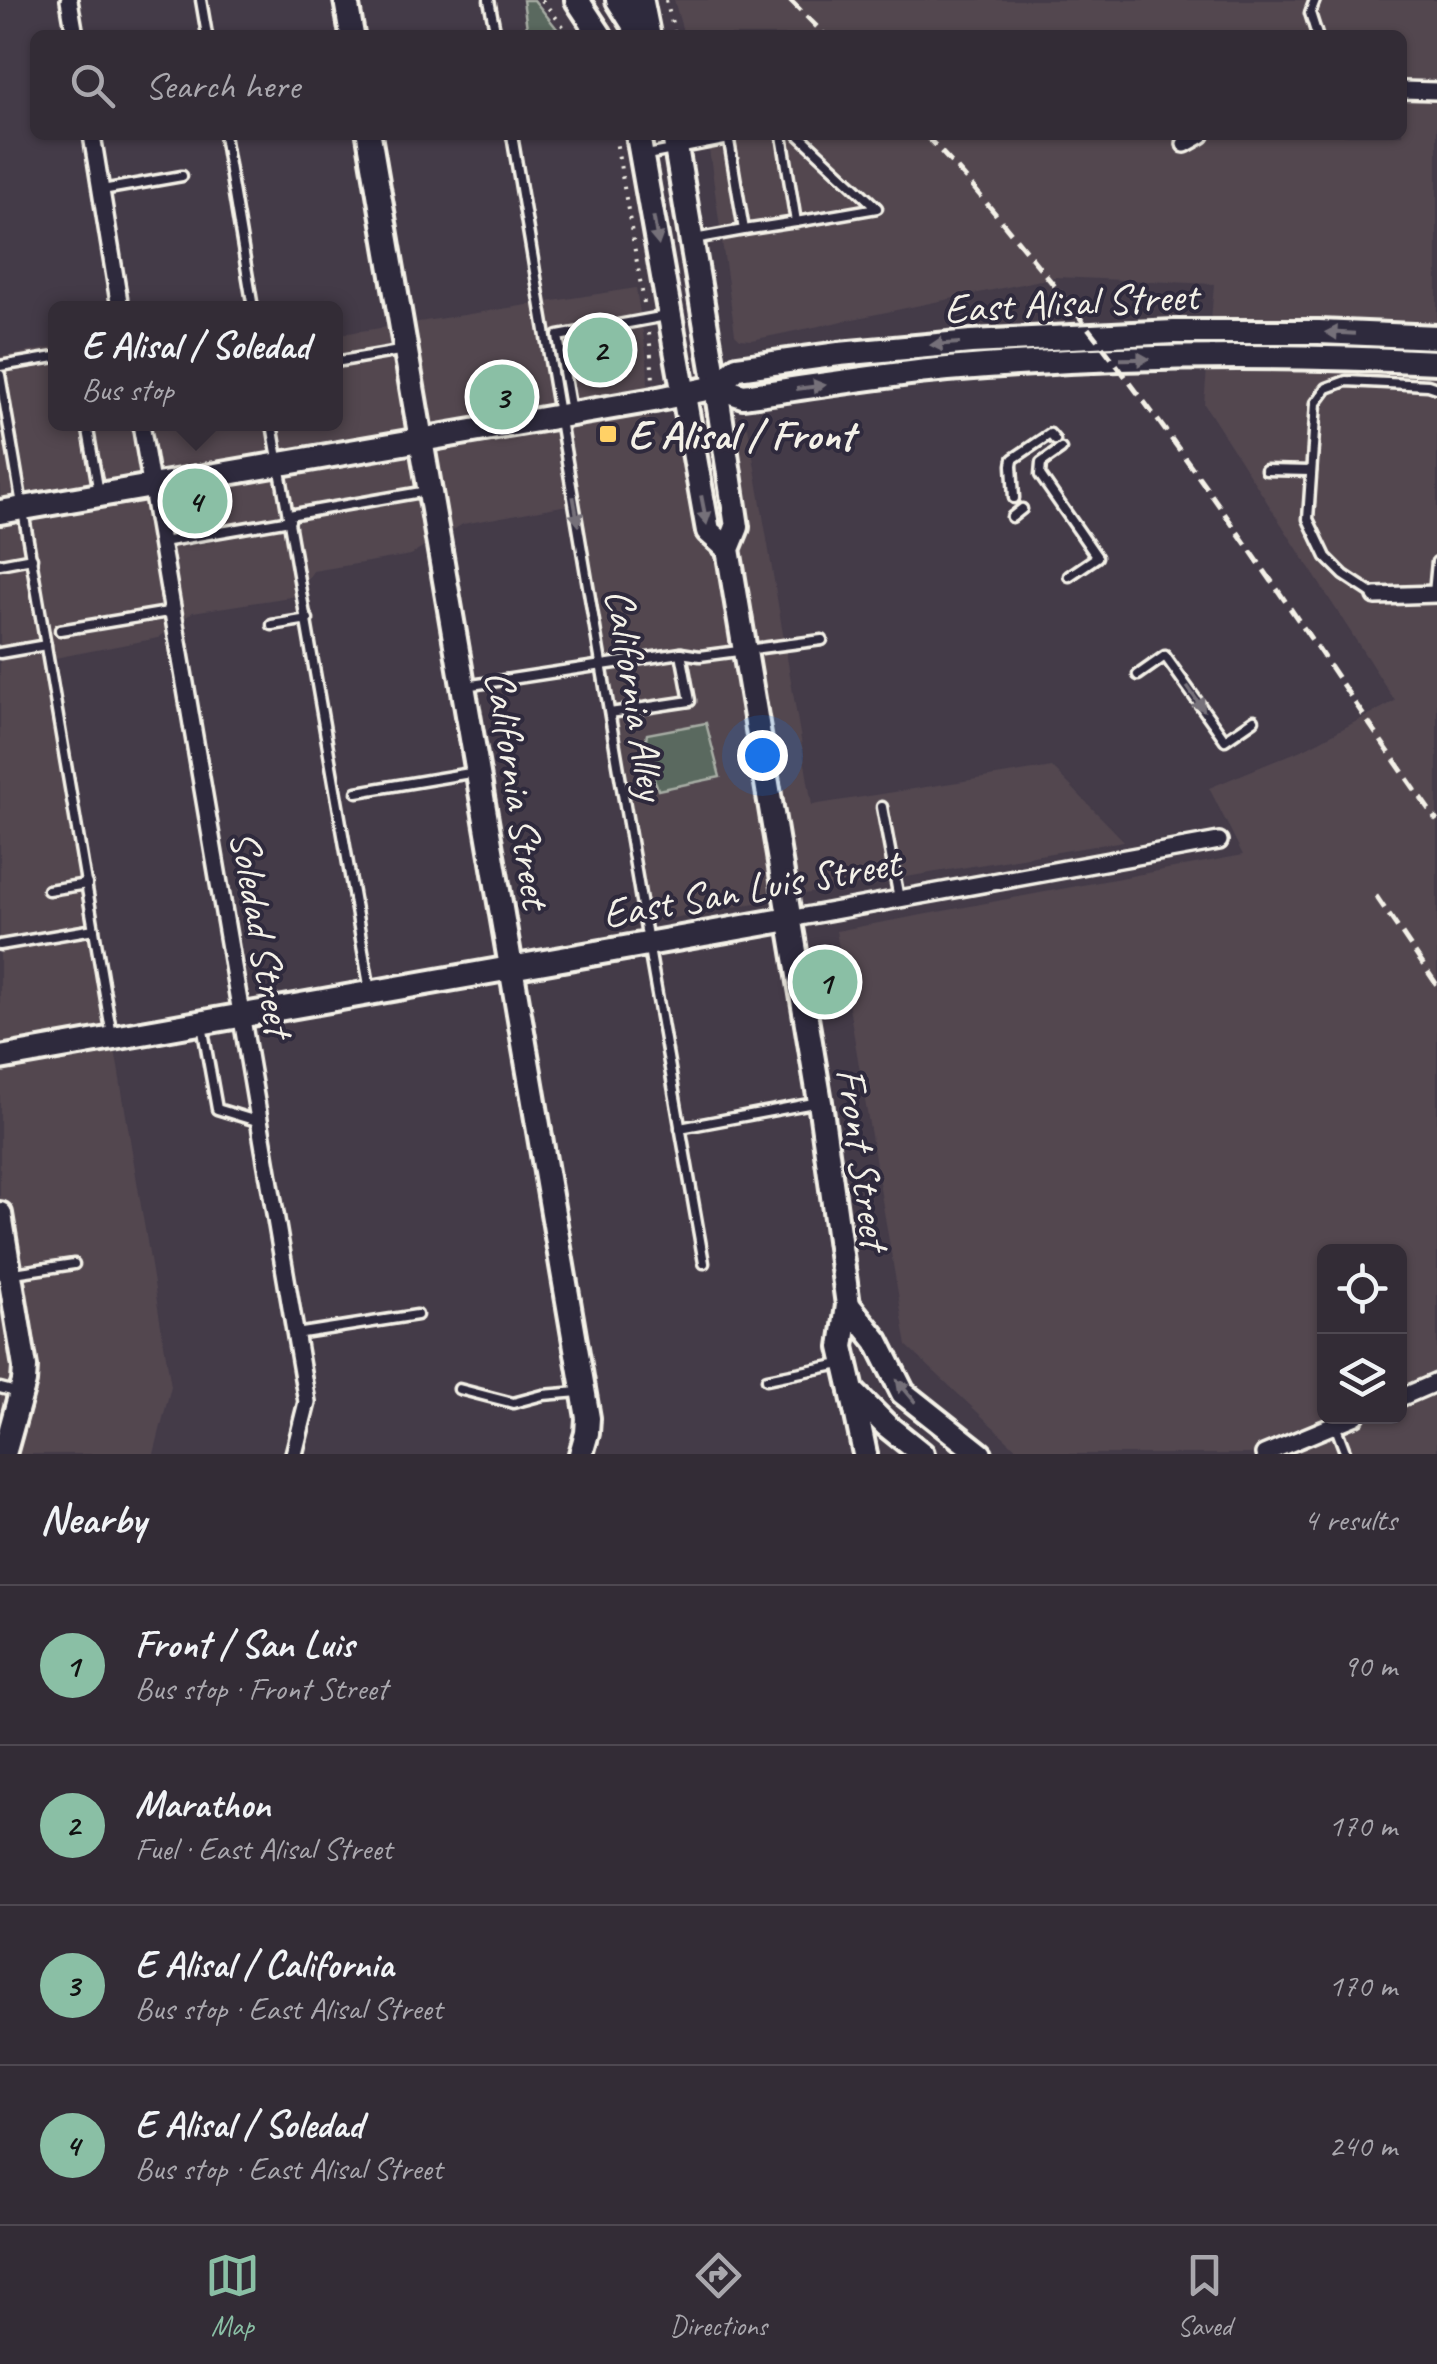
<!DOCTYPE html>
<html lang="en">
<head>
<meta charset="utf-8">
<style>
	body { margin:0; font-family:Caveat,sans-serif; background:#3b343e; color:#f1f3f6 }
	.controls { position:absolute; right:30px; bottom:30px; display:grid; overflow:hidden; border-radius:15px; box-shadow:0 2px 8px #0004 }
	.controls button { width:90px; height:90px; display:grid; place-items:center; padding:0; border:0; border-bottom:2px solid #4e4851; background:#332c36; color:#f1f3f6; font:50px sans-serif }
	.you { position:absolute; left:762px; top:755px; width:35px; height:35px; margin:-25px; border:8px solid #fff; border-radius:50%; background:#1a73e8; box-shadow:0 0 0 15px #1a73e833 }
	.badge { display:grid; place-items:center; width:65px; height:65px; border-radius:50%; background:#8abfa5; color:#111; font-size:32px; font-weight:700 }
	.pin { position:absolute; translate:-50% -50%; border:5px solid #fff; box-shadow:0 2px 10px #0006 }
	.popup { position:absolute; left:48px; top:301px; width:295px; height:130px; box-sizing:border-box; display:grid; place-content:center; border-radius:15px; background:#332c36; filter:drop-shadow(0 2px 8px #0005); font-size:32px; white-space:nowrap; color:#a9a7ad }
	.popup b { font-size:38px; color:#f1f3f6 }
	.popup::after { content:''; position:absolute; left:50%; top:100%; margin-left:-20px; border:20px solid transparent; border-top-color:#332c36 }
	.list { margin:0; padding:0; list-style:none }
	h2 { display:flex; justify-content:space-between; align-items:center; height:130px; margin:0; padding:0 40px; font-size:42px }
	h2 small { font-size:32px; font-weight:400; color:#a9a7ad }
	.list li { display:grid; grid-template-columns:65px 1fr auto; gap:30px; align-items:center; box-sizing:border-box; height:160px; padding:0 40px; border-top:2px solid #4e4851 }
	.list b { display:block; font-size:38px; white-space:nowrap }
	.list p { margin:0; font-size:32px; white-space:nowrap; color:#a9a7ad }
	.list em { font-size:32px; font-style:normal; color:#a9a7ad }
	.icon { flex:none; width:55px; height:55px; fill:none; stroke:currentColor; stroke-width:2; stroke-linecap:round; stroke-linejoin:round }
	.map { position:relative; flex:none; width:1437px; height:1454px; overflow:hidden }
	.search { position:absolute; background:#332c36; box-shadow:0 2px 8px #0004; left:30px; right:30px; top:30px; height:110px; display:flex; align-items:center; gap:25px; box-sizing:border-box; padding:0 35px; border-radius:15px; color:#a9a7ad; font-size:38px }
	.sheet { height:770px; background:#332c36 }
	nav { display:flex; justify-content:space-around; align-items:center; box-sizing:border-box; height:140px; border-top:2px solid #4e4851; background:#332c36; font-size:28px; color:#a9a7ad }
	nav a { display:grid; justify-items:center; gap:5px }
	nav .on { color:#8abfa5 }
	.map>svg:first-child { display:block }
	.built { fill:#524750; fill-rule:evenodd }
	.green { fill:#5a695f; stroke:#a7ada4; stroke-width:2.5 }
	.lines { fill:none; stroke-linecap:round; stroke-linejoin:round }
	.lane-casing { stroke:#f4f1e8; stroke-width:15 }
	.street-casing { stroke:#f4f1e8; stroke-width:22 }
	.secondary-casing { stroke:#f4f1e8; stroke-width:30 }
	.primary-casing { stroke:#f4f1e8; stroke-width:32 }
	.path { stroke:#f4f1e8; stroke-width:4; stroke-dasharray:2.5 8; stroke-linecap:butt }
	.lane { stroke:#2f2a3d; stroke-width:8 }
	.street { stroke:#2f2a3d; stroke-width:15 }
	.secondary { stroke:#2f2a3d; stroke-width:22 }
	.primary { stroke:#2f2a3d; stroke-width:25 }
	.rail { stroke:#f4f1e8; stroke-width:5; stroke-dasharray:15 8; stroke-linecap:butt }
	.oneway { fill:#747079 }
	.poi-dot { fill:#ffd166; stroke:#2f2a3d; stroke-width:4 }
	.labels { text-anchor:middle; stroke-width:8; stroke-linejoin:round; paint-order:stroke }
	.street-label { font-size:42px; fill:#f4f1e8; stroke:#2f2a3d }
	.poi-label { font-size:42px; font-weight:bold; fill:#f4f1e8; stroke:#2f2a3d; text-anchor:start }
</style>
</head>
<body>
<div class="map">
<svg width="1437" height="1454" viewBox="0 0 1437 1454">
	<rect width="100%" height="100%" fill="#443b48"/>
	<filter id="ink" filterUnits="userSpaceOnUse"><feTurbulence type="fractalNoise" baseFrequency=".01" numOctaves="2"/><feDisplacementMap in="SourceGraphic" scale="20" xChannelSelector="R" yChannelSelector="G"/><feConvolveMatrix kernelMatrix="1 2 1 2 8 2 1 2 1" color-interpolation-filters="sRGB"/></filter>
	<g filter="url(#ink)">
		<g class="built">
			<path d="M674,0H1437V1454H1022L907,1346L836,931L1243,855L1209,788L1306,748L1395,701L1204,404L1214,284L1055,277L752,340L740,339L735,334L707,135H1402V35H684ZM1324,1252H1400V1416H1324Z"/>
			<polygon points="636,288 647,359 650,433 656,435 663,445 748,427 812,805 1052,767 1124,841 821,891 640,924 568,505 463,524 411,555 313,571 297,596 193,612 158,638 55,658 113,1037 171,1386 154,1454 0,1454 0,357 55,347 55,424 335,424 335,335"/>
		</g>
		<g class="green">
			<polygon points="523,0 534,0 562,35 528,35"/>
			<path d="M706,723L720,777L658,790C656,779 651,777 647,768C643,759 645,743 647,734Z"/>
		</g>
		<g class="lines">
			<defs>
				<g id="lane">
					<polyline points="201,0 207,35"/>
					<polyline points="489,0 496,35"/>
					<polyline points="1315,0 1310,13 1317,35"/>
					<polyline points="224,135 253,308"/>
					<polyline points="512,135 651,960 704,1263"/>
					<polyline points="728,135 744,230 796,222 782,135"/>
					<polyline points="647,155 729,139"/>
					<polyline points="102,190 182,176"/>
					<polyline points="796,222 877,208 799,135"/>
					<polyline points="694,239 744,230"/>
					<polyline points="335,362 405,350"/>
					<polyline points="0,366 55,357"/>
					<polyline points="0,375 112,1036"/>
					<polyline points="571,412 558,336 666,316"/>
					<polyline points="87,424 99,493"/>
					<polyline points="272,424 370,991"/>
					<polyline points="1061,449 1041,463 1040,475 1097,557 1069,576"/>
					<polyline points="1266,470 1311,471"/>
					<polyline points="1014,498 1012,465 1013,459 1050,434 1055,440"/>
					<polyline points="289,515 427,491"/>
					<polyline points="1012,517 1022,509"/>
					<polyline points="162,542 290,520"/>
					<polyline points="0,564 32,558"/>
					<polyline points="1434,593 1437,562"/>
					<polyline points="1376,596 1344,575 1326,557 1308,519 1316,403 1327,388 1346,381 1428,385 1437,388"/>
					<polyline points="272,625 308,619"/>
					<polyline points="60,630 174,611"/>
					<polyline points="0,653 46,645"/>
					<polyline points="1138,675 1165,656 1225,740 1254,720"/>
					<polyline points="465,686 681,653 700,656 822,640"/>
					<polyline points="610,713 690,701 681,653"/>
					<polyline points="357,792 476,772"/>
					<polyline points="882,807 899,899"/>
					<polyline points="48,890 87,884"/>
					<polyline points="0,945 94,929"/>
					<polyline points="202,1025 217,1109 260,1122"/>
					<polyline points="680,1128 819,1102"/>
					<polyline points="14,1273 74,1264"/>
					<polyline points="296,1334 417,1315"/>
					<polyline points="767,1379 841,1364"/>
					<polyline points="0,1388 20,1393"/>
					<polyline points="459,1389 513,1403 543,1395 579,1392"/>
					<polyline points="1335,1425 1346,1454"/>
				</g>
				<g id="street">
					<polyline points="69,0 75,35"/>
					<polyline points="1402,90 1437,91"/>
					<polyline points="92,135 120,308"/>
					<polyline points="1185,144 1201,135"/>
					<polyline points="141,424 307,1402 294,1454"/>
					<polyline points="1376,596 1437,594"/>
					<polyline points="789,919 1219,841"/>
					<polyline points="1400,1398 1437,1382"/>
					<polyline points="1264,1454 1356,1416"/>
				</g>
				<g id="secondary">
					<polyline points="346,0 352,35"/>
					<polyline points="577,0 600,35"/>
					<polyline points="618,0 640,35"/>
					<polyline points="369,135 588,1418 587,1433 581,1454"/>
					<polyline points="638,135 708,531 728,549"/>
					<polyline points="674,135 716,387 737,527 728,549 820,1102 848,1305 842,1347 852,1391 886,1425 922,1454"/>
					<polyline points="716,387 737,368 839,354 971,342 1174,332 1319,332 1437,337"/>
					<path d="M0,512L654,400L716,387L743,396C811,387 880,375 948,369C1111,355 1274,354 1437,362"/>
					<polyline points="0,1058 789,919"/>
					<polyline points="0,1214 25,1367 24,1382 4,1454"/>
					<polyline points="848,1305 877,1341 903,1393 980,1454"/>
					<polyline points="852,1391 865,1454"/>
				</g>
				<polyline id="primary" points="640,0 647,35"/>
			</defs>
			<use href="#lane" class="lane-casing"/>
			<use href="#street" class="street-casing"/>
			<use href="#secondary" class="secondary-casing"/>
			<use href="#primary" class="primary-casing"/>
			<g class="path">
				<polyline points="542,0 570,35"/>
				<polyline points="666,0 675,35"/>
				<polyline points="615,135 645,309"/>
				<polyline points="649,333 653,379"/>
			</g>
			<use href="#lane" class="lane"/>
			<use href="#street" class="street"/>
			<use href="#secondary" class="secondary"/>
			<use href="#primary" class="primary"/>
			<g class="rail">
				<polyline points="790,0 825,35"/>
				<path d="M925,135C966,176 1002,222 1039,267C1184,442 1306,636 1437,821"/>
				<polyline points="1376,896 1437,985"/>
			</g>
		</g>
		<defs><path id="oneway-solid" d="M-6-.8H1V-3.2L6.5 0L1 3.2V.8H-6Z" transform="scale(2.5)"/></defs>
		<g class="oneway">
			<use href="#oneway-solid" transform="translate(656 231) rotate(80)"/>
			<use href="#oneway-solid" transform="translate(1340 333) rotate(-177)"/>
			<use href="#oneway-solid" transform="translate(945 344) rotate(176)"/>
			<use href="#oneway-solid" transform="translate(1135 359) rotate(-1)"/>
			<use href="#oneway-solid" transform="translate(811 387) rotate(-8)"/>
			<use href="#oneway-solid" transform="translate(704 510) rotate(79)"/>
			<use href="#oneway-solid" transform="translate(576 511) rotate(80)"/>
			<use href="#oneway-solid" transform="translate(1196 699) rotate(55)"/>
			<use href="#oneway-solid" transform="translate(906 1391) rotate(-130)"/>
		</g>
	</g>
	<rect class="poi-dot" x="598" y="424" width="20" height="20" rx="5"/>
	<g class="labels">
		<g class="street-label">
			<text transform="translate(1071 301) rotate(-3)" y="15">East Alisal Street</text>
			<text transform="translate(637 694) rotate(81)" y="15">California Alley</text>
			<text transform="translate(519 789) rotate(81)" y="15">California Street</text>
			<text transform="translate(751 887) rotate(-10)" y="15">East San Luis Street</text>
			<text transform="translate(263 933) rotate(80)" y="15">Soledad Street</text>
			<text transform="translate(864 1158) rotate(82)" y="15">Front Street</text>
		</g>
		<g class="poi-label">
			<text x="628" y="449">E Alisal / Front</text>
		</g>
	</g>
</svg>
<div class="controls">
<button><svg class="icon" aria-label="locate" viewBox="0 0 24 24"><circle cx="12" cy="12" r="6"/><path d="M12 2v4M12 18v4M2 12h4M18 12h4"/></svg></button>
<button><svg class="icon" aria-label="layers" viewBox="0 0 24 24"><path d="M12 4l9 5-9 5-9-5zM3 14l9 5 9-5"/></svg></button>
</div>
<div class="you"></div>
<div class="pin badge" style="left:825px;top:982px">1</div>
<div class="pin badge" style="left:600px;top:350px">2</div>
<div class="pin badge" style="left:502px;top:397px">3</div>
<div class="pin badge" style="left:195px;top:501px">4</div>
<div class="popup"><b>E Alisal / Soledad</b>Bus stop</div>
<div class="search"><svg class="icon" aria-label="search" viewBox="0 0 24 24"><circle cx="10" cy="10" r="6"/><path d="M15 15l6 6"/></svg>Search here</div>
</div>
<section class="sheet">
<h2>Nearby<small>4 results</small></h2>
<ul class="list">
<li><span class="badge">1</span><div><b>Front / San Luis</b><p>Bus stop · Front Street</p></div><em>90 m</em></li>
<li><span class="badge">2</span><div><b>Marathon</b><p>Fuel · East Alisal Street</p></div><em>170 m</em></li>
<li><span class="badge">3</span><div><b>E Alisal / California</b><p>Bus stop · East Alisal Street</p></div><em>170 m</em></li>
<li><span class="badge">4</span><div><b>E Alisal / Soledad</b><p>Bus stop · East Alisal Street</p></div><em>240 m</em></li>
</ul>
</section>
<nav>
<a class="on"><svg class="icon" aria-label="map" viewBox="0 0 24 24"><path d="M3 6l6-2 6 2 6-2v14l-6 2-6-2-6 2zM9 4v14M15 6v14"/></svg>Map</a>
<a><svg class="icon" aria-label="directions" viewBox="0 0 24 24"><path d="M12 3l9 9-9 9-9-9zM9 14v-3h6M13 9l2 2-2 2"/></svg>Directions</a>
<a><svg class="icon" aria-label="saved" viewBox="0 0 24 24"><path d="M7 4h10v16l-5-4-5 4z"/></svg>Saved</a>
</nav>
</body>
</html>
